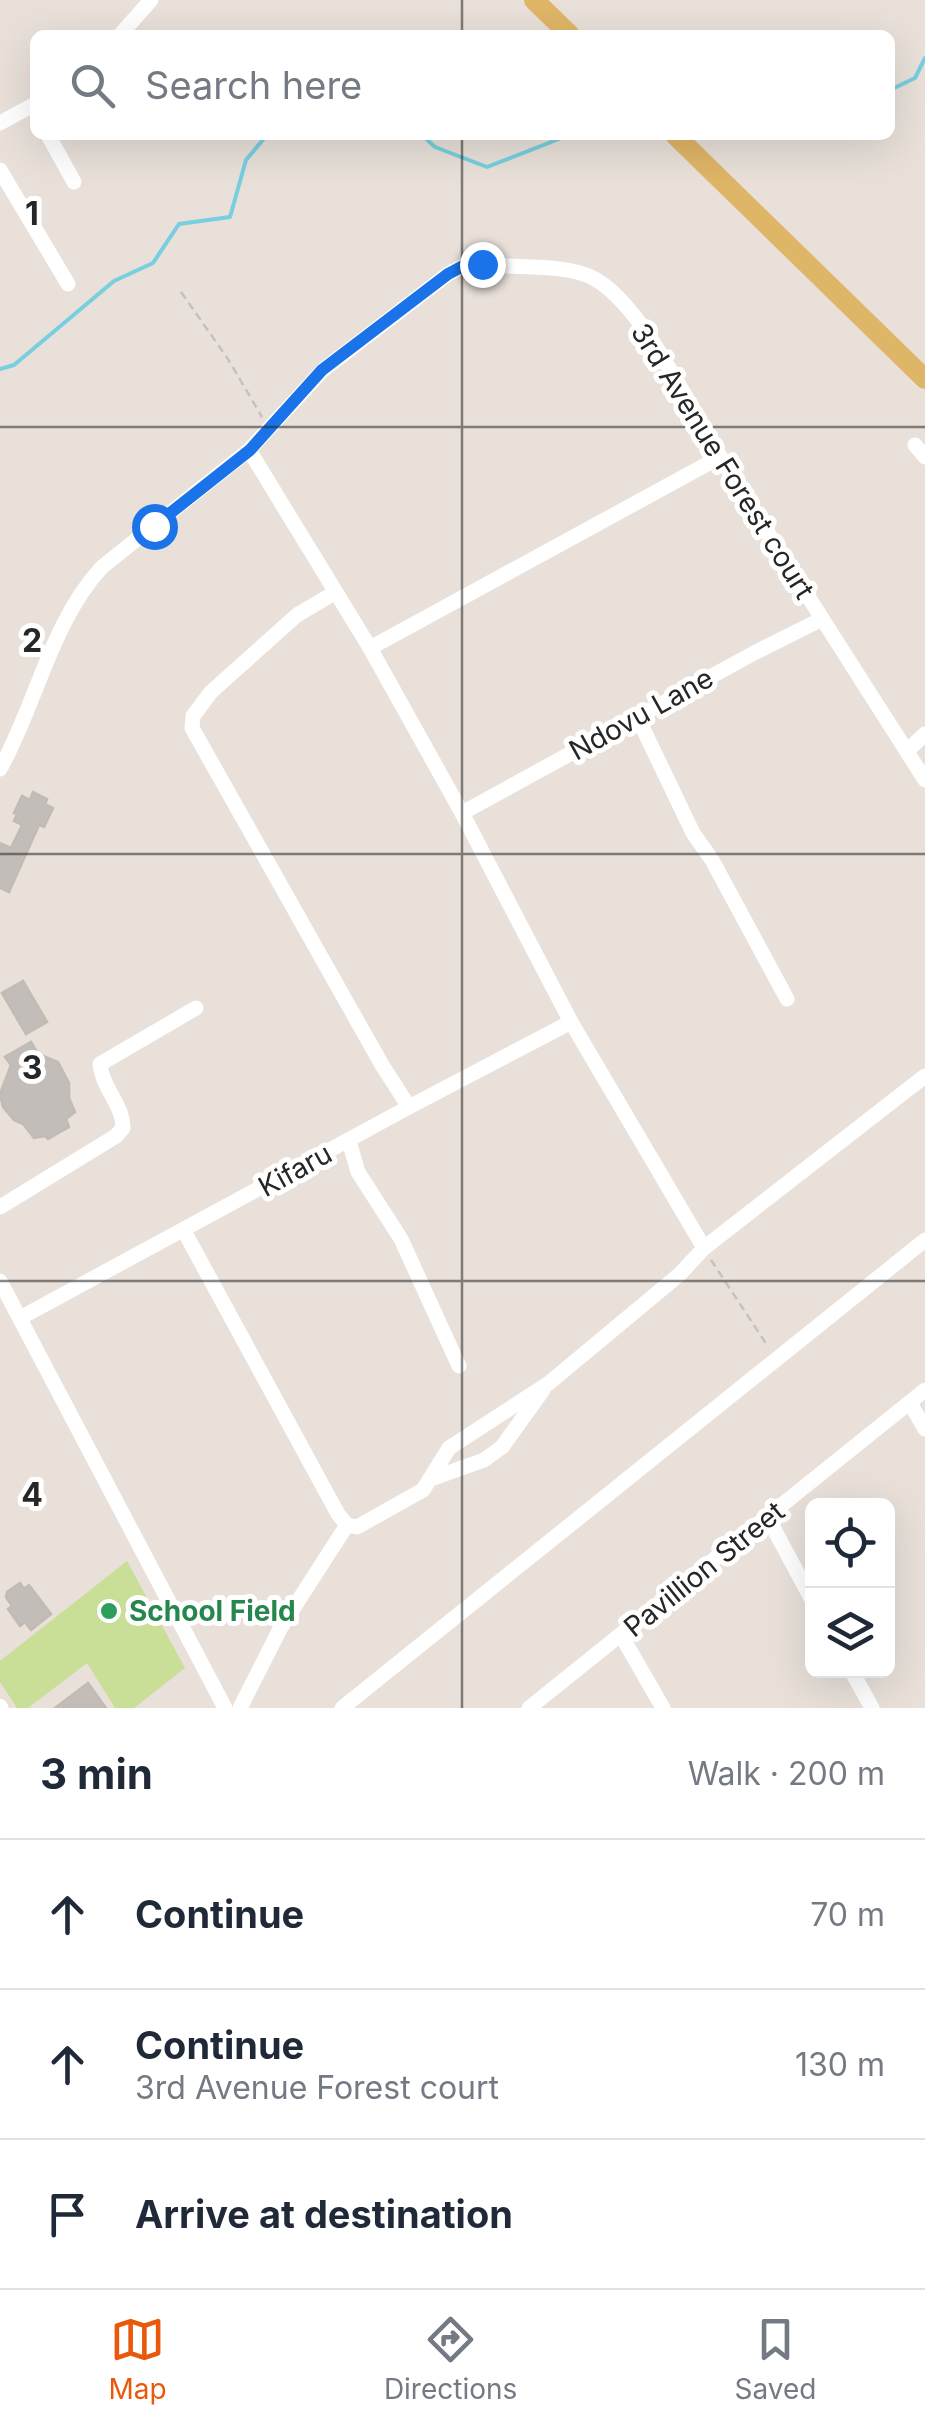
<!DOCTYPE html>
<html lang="en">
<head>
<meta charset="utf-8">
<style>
	body { margin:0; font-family:Inter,sans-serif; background:#f6f6f7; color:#1f2937 }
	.controls { position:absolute; right:30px; bottom:30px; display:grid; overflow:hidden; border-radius:15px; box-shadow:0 10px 40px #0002 }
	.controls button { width:90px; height:90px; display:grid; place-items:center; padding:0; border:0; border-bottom:2px solid #e0e1e3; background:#fff; color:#1f2937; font:50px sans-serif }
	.stop { position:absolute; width:30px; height:30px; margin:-22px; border:8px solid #1a73e8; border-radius:50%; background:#fff }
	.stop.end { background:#1a73e8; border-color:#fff; box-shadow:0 2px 10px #0008 }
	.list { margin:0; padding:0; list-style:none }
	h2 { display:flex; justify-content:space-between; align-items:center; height:130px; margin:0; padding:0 40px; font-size:42px }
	h2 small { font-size:32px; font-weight:400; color:#747a83 }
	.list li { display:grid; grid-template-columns:65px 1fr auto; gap:30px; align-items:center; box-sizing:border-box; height:150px; padding:0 40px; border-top:2px solid #e0e1e3 }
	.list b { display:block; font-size:38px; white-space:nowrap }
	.list p { margin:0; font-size:32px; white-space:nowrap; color:#747a83 }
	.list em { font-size:32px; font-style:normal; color:#747a83 }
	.icon { flex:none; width:55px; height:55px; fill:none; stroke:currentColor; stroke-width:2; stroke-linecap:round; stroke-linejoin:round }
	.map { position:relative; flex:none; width:925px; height:1708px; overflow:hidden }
	.search { position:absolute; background:#fff; box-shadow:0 10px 40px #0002; left:30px; right:30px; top:30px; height:110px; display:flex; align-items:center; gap:25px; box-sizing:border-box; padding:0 35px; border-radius:15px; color:#747a83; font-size:38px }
	.sheet { height:580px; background:#fff }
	nav { display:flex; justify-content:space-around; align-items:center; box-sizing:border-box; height:140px; border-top:2px solid #e0e1e3; background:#fff; font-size:28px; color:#747a83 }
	nav a { display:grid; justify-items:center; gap:5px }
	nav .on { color:#ea580c }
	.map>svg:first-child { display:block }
	.pitch { fill:#c9df98 }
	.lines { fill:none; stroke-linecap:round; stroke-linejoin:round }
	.stream { stroke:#77cfdf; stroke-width:4 }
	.building { fill:#c3bdb9; stroke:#c2bbb3; stroke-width:2.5 }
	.path { stroke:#c2c2c2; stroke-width:2.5; stroke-dasharray:8 5; stroke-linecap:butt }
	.minor { stroke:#fff; stroke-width:15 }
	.major { stroke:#dfb567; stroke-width:20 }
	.route { stroke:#1a73e8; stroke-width:12 }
	.grid { fill:none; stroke:#262626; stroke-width:2.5; stroke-opacity:0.55 }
	.leisure-dot { fill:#2e9e5b; stroke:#fff; stroke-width:4 }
	.labels { text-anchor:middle; stroke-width:10; stroke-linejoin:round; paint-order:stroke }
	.street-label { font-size:28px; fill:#262626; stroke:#fff }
	.leisure-label { font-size:28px; font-weight:bold; fill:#27864d; stroke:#fff; text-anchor:start }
	.grid-label { font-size:32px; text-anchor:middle; font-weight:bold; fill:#262626; stroke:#fff; stroke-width:10; stroke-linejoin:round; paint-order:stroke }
</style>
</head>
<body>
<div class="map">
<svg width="925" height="1708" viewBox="0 0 925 1708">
	<rect width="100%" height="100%" fill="#e8e0d9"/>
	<polygon class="pitch" points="127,1561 185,1668 134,1708 115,1708 87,1663 28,1708 17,1708 0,1682 0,1661"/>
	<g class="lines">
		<g class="stream">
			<polyline points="890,90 915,78 925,58"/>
			<polyline points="422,135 435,147 487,167 564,137 587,135"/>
			<polyline points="0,369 14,365 114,281 153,263 179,224 230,217 246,160 267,135"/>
		</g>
	</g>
	<g class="building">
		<polygon points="33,792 47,799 45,804 53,808 44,827 39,825 9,892 0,888 0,843 11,848 22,825 14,821 17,814 14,813 22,796 30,800"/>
		<polygon points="23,981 47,1022 26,1034 2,993"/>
		<polygon points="31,1042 38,1054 58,1062 69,1083 69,1098 75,1112 66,1119 69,1127 48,1139 45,1136 34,1138 23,1124 14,1120 3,1107 0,1094 11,1065 5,1057"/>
		<polygon points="20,1583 24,1589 29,1585 51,1614 31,1630 25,1622 20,1626 8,1609 12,1606 6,1597 7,1592"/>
		<polygon points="88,1683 106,1708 55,1708"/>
	</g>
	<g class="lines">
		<g class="path">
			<polyline points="181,292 228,359 262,417"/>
			<polyline points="711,1260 767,1345"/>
		</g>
		<g class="minor">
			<polyline points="120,35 151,0"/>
			<polyline points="0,123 35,104"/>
			<polyline points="48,135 74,182"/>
			<polyline points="0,170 68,284"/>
			<polyline points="915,445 925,457"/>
			<polyline points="249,450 370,648 462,813 571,1022 704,1248"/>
			<polyline points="336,592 297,615 211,692 193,716 192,728 382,1065 409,1107"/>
			<polyline points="370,648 720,457"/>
			<polyline points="637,716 693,833 712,860 787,999"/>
			<polyline points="907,751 925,734"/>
			<path d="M0,769C36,705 51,622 102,567L249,450L323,370L448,274L465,265L482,264C514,269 567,263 595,279C644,307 690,409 721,458C788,566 857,673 925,780"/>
			<polyline points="462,813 754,653 822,619"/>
			<polyline points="349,1141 358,1172 401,1239 459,1366"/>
			<path d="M0,1207L116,1136L123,1128C123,1104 102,1088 100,1064L196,1008"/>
			<polyline points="184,1231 338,1514 347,1525 357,1527 423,1490 449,1448 549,1383 680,1274 704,1248 925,1076"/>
			<polyline points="0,1281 225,1708"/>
			<polyline points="20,1318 409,1107 571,1022"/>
			<polyline points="910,1403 925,1429"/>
			<polyline points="431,1479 484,1460 502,1447 543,1390"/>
			<polyline points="768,1518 812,1600"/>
			<polyline points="621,1635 663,1708"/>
			<polyline points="851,1670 872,1708"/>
			<polyline points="0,1706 1,1708"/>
			<polyline points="240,1708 280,1629 347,1525"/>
			<polyline points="342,1708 925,1240"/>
			<polyline points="529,1708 925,1390"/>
		</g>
		<g class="major">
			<polyline points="534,0 570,35"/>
			<polyline points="675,135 925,379"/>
		</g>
	</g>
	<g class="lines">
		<polyline class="route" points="154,526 250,450 322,370 448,274 465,265 482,264"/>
	</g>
	<path class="grid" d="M462,0V35M462,135V1708M0,427H925M0,854H925M0,1281H925"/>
	<circle class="leisure-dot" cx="109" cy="1611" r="10"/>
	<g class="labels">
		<g class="street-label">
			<text transform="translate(723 461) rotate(58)" y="10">3rd Avenue Forest court</text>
			<text transform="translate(641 714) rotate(-29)" y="10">Ndovu Lane</text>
			<text transform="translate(295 1170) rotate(-29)" y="10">Kifaru</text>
			<text transform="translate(704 1569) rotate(-39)" y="10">Pavillion Street</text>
		</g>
		<g class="leisure-label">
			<text x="129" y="1621">School Field</text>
		</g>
	</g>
	<g class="grid-label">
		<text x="32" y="225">1</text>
		<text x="32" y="652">2</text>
		<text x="32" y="1079">3</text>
		<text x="32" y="1506">4</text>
	</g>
</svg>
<div class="controls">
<button><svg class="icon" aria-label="locate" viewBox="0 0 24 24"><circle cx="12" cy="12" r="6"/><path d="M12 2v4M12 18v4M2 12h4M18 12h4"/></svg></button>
<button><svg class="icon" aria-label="layers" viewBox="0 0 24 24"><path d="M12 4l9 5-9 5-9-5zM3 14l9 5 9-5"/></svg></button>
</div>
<div class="stop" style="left:154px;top:526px"></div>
<div class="stop end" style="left:482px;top:264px"></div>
<div class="search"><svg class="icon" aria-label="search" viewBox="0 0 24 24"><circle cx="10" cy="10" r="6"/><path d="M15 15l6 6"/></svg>Search here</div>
</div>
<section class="sheet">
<h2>3 min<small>Walk · 200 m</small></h2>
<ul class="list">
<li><svg class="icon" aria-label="ahead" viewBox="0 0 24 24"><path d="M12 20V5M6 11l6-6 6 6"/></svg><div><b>Continue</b></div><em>70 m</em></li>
<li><svg class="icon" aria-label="ahead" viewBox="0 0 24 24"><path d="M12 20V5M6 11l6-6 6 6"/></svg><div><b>Continue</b><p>3rd Avenue Forest court</p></div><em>130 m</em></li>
<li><svg class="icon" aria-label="arrive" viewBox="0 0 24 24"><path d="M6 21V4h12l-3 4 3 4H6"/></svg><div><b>Arrive at destination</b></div></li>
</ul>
</section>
<nav>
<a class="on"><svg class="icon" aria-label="map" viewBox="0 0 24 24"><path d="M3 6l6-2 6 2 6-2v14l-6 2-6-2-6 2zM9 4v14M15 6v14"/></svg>Map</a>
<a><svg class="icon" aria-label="directions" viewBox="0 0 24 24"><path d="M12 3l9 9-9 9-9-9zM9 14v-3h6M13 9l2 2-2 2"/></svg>Directions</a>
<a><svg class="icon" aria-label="saved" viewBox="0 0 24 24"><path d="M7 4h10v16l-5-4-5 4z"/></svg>Saved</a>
</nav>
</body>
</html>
